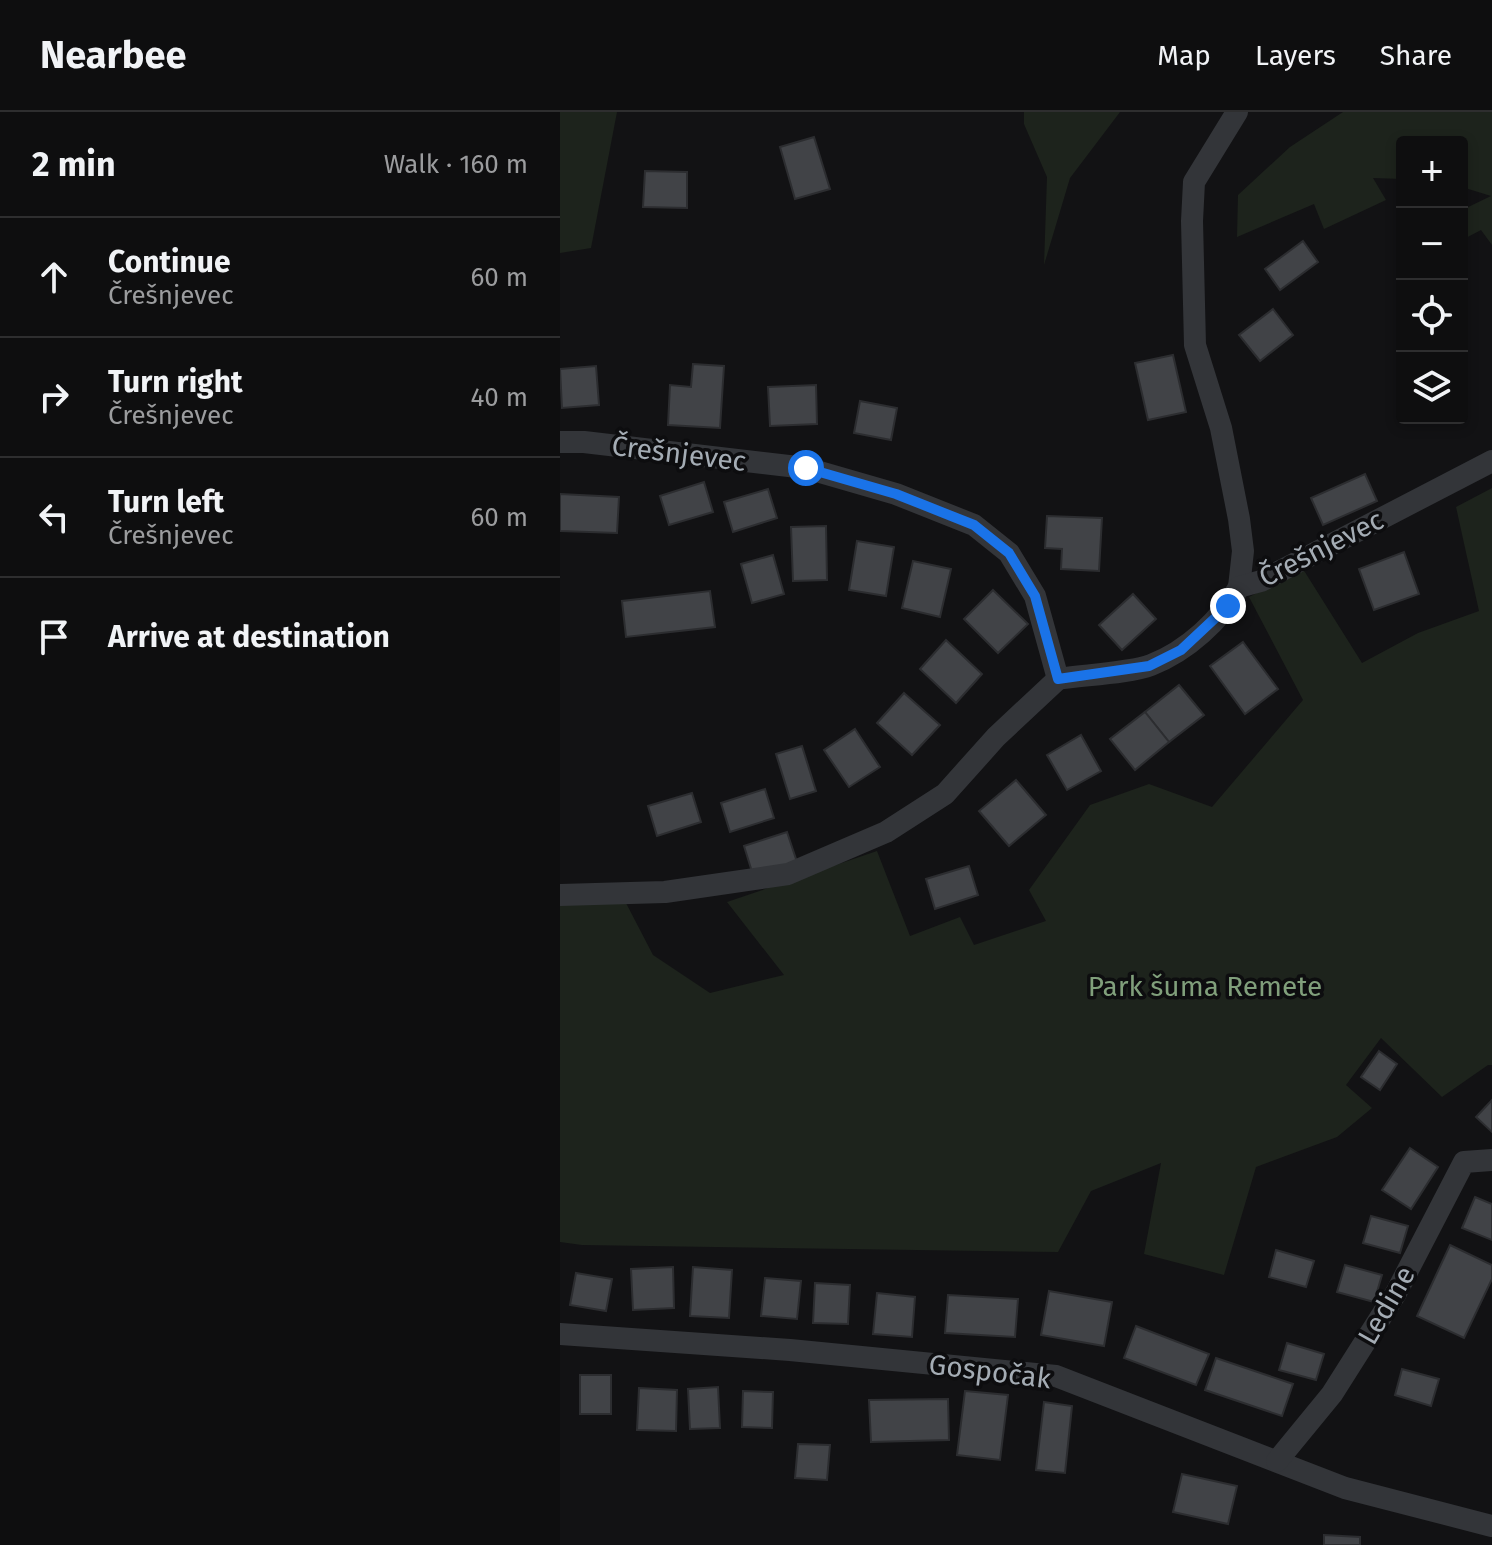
<!DOCTYPE html>
<html lang="en">
<head>
<meta charset="utf-8">
<style>
	body { margin:0; font-family:"Fira Sans",sans-serif; background:#171718; color:#f1f3f6 }
	.controls { position:absolute; right:24px; top:24px; display:grid; overflow:hidden; border-radius:8px; box-shadow:0 4px 12px #0003 }
	.controls button { width:72px; height:72px; display:grid; place-items:center; padding:0; border:0; border-bottom:2px solid #2e2e2f; background:#0e0e0f; color:#f1f3f6; font:40px sans-serif }
	.stop { position:absolute; width:24px; height:24px; margin:-18px; border:6px solid #1a73e8; border-radius:50%; background:#fff }
	.stop.end { background:#1a73e8; border-color:#fff; box-shadow:0 2px 8px #0008 }
	.list { margin:0; padding:0; list-style:none }
	h2 { display:flex; justify-content:space-between; align-items:center; height:104px; margin:0; padding:0 32px; font-size:34px }
	h2 small { font-size:26px; font-weight:400; color:#9b9c9e }
	.list li { display:grid; grid-template-columns:52px 1fr auto; gap:24px; align-items:center; box-sizing:border-box; height:120px; padding:0 32px; border-top:2px solid #2e2e2f }
	.list b { display:block; font-size:30px; white-space:nowrap }
	.list p { margin:0; font-size:26px; white-space:nowrap; color:#9b9c9e }
	.list em { font-size:26px; font-style:normal; color:#9b9c9e }
	.icon { flex:none; width:44px; height:44px; fill:none; stroke:currentColor; stroke-width:2; stroke-linecap:round; stroke-linejoin:round }
	.map { position:relative; flex:none; width:932px; height:1433px; overflow:hidden }
	header { display:flex; align-items:center; gap:48px; box-sizing:border-box; height:112px; padding:0 40px; background:#0e0e0f; border-bottom:2px solid #2e2e2f }
	header strong { font-size:38px }
	nav { display:flex; gap:44px; margin-inline-start:auto; font-size:28px }
	main { display:flex }
	aside { flex:1; background:#0e0e0f }
	.map>svg:first-child { display:block }
	.green { fill:#1d231c }
	.building { fill:#414347; stroke:#2c2d30; stroke-width:2 }
	.lines { fill:none; stroke-linecap:round; stroke-linejoin:round }
	.street { stroke:#333539; stroke-width:22 }
	.route { stroke:#1a73e8; stroke-width:10 }
	.labels { text-anchor:middle; stroke-width:7; stroke-linejoin:round; paint-order:stroke }
	.street-label { font-size:28px; fill:#a4acb4; stroke:#0d0d0f }
	.park-label { font-size:28px; fill:#809f7b; stroke:#0d0d0f }
</style>
</head>
<body>
<header>
<strong>Nearbee</strong>
<nav><a>Map</a><a>Layers</a><a>Share</a></nav>
</header>
<main>
<aside>
<h2>2 min<small>Walk · 160 m</small></h2>
<ul class="list">
<li><svg class="icon" aria-label="ahead" viewBox="0 0 24 24"><path d="M12 20V5M6 11l6-6 6 6"/></svg><div><b>Continue</b><p>Črešnjevec</p></div><em>60 m</em></li>
<li><svg class="icon" aria-label="right" viewBox="0 0 24 24"><path d="M7 20v-9h11M14 6l5 5-5 5"/></svg><div><b>Turn right</b><p>Črešnjevec</p></div><em>40 m</em></li>
<li><svg class="icon" aria-label="left" viewBox="0 0 24 24"><path d="M17 20v-9H6M10 6l-5 5 5 5"/></svg><div><b>Turn left</b><p>Črešnjevec</p></div><em>60 m</em></li>
<li><svg class="icon" aria-label="arrive" viewBox="0 0 24 24"><path d="M6 21V4h12l-3 4 3 4H6"/></svg><div><b>Arrive at destination</b></div></li>
</ul>
</aside>
<div class="map">
<svg width="932" height="1433" viewBox="0 0 932 1433">
	<rect width="100%" height="100%" fill="#121214"/>
	<g class="green">
		<polygon points="0,0 57,0 31,136 0,141"/>
		<polygon points="464,0 560,0 510,66 484,153 487,65 464,12"/>
		<polygon points="783,0 932,0 932,133 921,118 902,128 902,98 931,84 902,75 902,30 842,30 842,67 813,66 826,88 764,117 754,92 677,125 678,83 730,35"/>
		<polygon points="932,376 932,953 928,953 882,985 821,926 786,973 812,996 777,1025 696,1055 664,1163 584,1142 601,1051 531,1079 498,1140 22,1133 0,1130 0,793 66,791 93,843 150,881 224,863 167,790 317,739 350,824 400,805 414,833 486,809 469,778 530,693 589,672 652,695 743,588 689,485 743,457 802,551 858,521 919,499 896,395"/>
	</g>
	<g class="building">
		<polygon points="254,25 270,77 235,87 220,35"/>
		<polygon points="85,59 127,60 127,96 83,95"/>
		<polygon points="743,129 758,150 720,178 705,157"/>
		<polygon points="713,197 733,223 700,249 679,223"/>
		<polygon points="613,243 626,300 588,308 575,251"/>
		<polygon points="133,252 164,254 160,316 108,313 110,273 131,275"/>
		<polygon points="36,254 39,293 2,296 0,257"/>
		<polygon points="256,273 257,312 210,314 208,275"/>
		<polygon points="300,289 337,296 331,328 294,321"/>
		<polygon points="805,362 817,389 763,413 751,386"/>
		<polygon points="144,370 153,400 109,413 100,384"/>
		<polygon points="208,377 217,406 173,420 164,390"/>
		<polygon points="0,382 59,385 57,421 0,419"/>
		<polygon points="487,404 542,406 539,459 501,457 502,437 485,436"/>
		<polygon points="266,414 267,468 233,469 231,415"/>
		<polygon points="297,429 334,435 326,484 289,478"/>
		<polygon points="844,440 859,482 814,498 799,457"/>
		<polygon points="213,443 224,482 192,491 181,452"/>
		<polygon points="353,449 391,457 380,505 342,496"/>
		<polygon points="433,478 468,512 438,541 404,507"/>
		<polygon points="150,479 155,515 66,525 62,489"/>
		<polygon points="573,482 596,507 562,538 539,513"/>
		<polygon points="386,528 422,562 396,591 360,557"/>
		<polygon points="683,530 718,577 685,602 650,554"/>
		<polygon points="619,573 644,603 609,630 585,600"/>
		<polygon points="344,581 380,613 352,643 317,611"/>
		<polygon points="585,600 609,630 575,658 550,627"/>
		<polygon points="295,617 320,655 289,675 264,638"/>
		<polygon points="521,623 541,659 507,678 487,643"/>
		<polygon points="242,634 256,679 230,687 216,642"/>
		<polygon points="456,668 486,703 449,734 419,699"/>
		<polygon points="205,677 214,706 170,720 161,691"/>
		<polygon points="132,681 141,710 97,724 88,694"/>
		<polygon points="227,720 237,750 193,763 184,734"/>
		<polygon points="409,754 418,783 375,797 366,767"/>
		<polygon points="819,939 837,952 820,978 801,965"/>
		<polygon points="932,988 932,1020 916,1005"/>
		<polygon points="850,1036 878,1055 851,1097 822,1078"/>
		<polygon points="915,1085 932,1092 932,1128 902,1116"/>
		<polygon points="811,1104 848,1114 840,1141 803,1131"/>
		<polygon points="890,1133 932,1153 932,1167 904,1226 857,1204"/>
		<polygon points="716,1138 754,1149 746,1175 709,1165"/>
		<polygon points="785,1153 822,1163 814,1190 777,1180"/>
		<polygon points="113,1155 114,1196 73,1198 71,1157"/>
		<polygon points="133,1155 172,1158 169,1206 130,1204"/>
		<polygon points="16,1161 52,1167 46,1199 10,1193"/>
		<polygon points="205,1166 241,1169 237,1207 201,1204"/>
		<polygon points="255,1171 290,1173 288,1212 253,1211"/>
		<polygon points="489,1179 552,1190 544,1234 481,1223"/>
		<polygon points="317,1181 355,1185 352,1225 313,1222"/>
		<polygon points="388,1183 458,1187 455,1225 385,1221"/>
		<polygon points="576,1214 649,1242 636,1273 564,1246"/>
		<polygon points="727,1231 764,1242 756,1268 719,1258"/>
		<polygon points="656,1246 733,1272 722,1304 645,1278"/>
		<polygon points="842,1257 879,1267 871,1294 835,1283"/>
		<rect x="20" y="1263" width="31" height="39"/>
		<polygon points="158,1275 160,1316 130,1317 128,1277"/>
		<polygon points="79,1276 117,1278 116,1319 77,1318"/>
		<polygon points="183,1279 213,1280 212,1316 182,1315"/>
		<polygon points="405,1279 448,1283 440,1348 397,1343"/>
		<polygon points="388,1287 389,1328 311,1330 309,1288"/>
		<polygon points="484,1290 512,1294 505,1361 476,1358"/>
		<polygon points="238,1332 270,1333 267,1368 235,1366"/>
		<polygon points="622,1362 677,1374 668,1412 613,1400"/>
		<polygon points="764,1423 800,1425 800,1433 764,1433"/>
	</g>
	<g class="lines">
		<g class="street">
			<polyline points="677,0 634,70 632,109 635,233 661,316 679,407 683,439 679,475"/>
			<polyline points="0,330 24,330 246,356 336,382 414,413 449,441 475,484 498,567"/>
			<path d="M498,567C523,563 570,561 591,553C627,539 661,508 679,475L701,469L932,349"/>
			<polyline points="0,783 105,780 228,762 326,720 385,682 436,625 498,567"/>
			<polyline points="0,1222 230,1238 496,1264 785,1376 932,1414"/>
			<polyline points="717,1349 772,1282 836,1181 904,1050 932,1048"/>
		</g>
	</g>
	<g class="lines">
		<polyline class="route" points="246,356 336,382 414,413 449,441 475,484 498,567 589,554 621,538 668,494"/>
	</g>
	<g class="labels">
		<g class="street-label">
			<text transform="translate(119 341) rotate(7)" y="10">Črešnjevec</text>
			<text transform="translate(761 436) rotate(-27)" y="10">Črešnjevec</text>
			<text transform="translate(826 1193) rotate(-60)" y="10">Ledine</text>
			<text transform="translate(430 1259) rotate(7)" y="10">Gospočak</text>
		</g>
		<g class="park-label">
			<text x="645" y="884">Park šuma Remete</text>
		</g>
	</g>
</svg>
<div class="controls">
<button>+</button>
<button>−</button>
<button><svg class="icon" aria-label="locate" viewBox="0 0 24 24"><circle cx="12" cy="12" r="6"/><path d="M12 2v4M12 18v4M2 12h4M18 12h4"/></svg></button>
<button><svg class="icon" aria-label="layers" viewBox="0 0 24 24"><path d="M12 4l9 5-9 5-9-5zM3 14l9 5 9-5"/></svg></button>
</div>
<div class="stop" style="left:246px;top:356px"></div>
<div class="stop end" style="left:668px;top:494px"></div>
</div>
</main>
</body>
</html>
